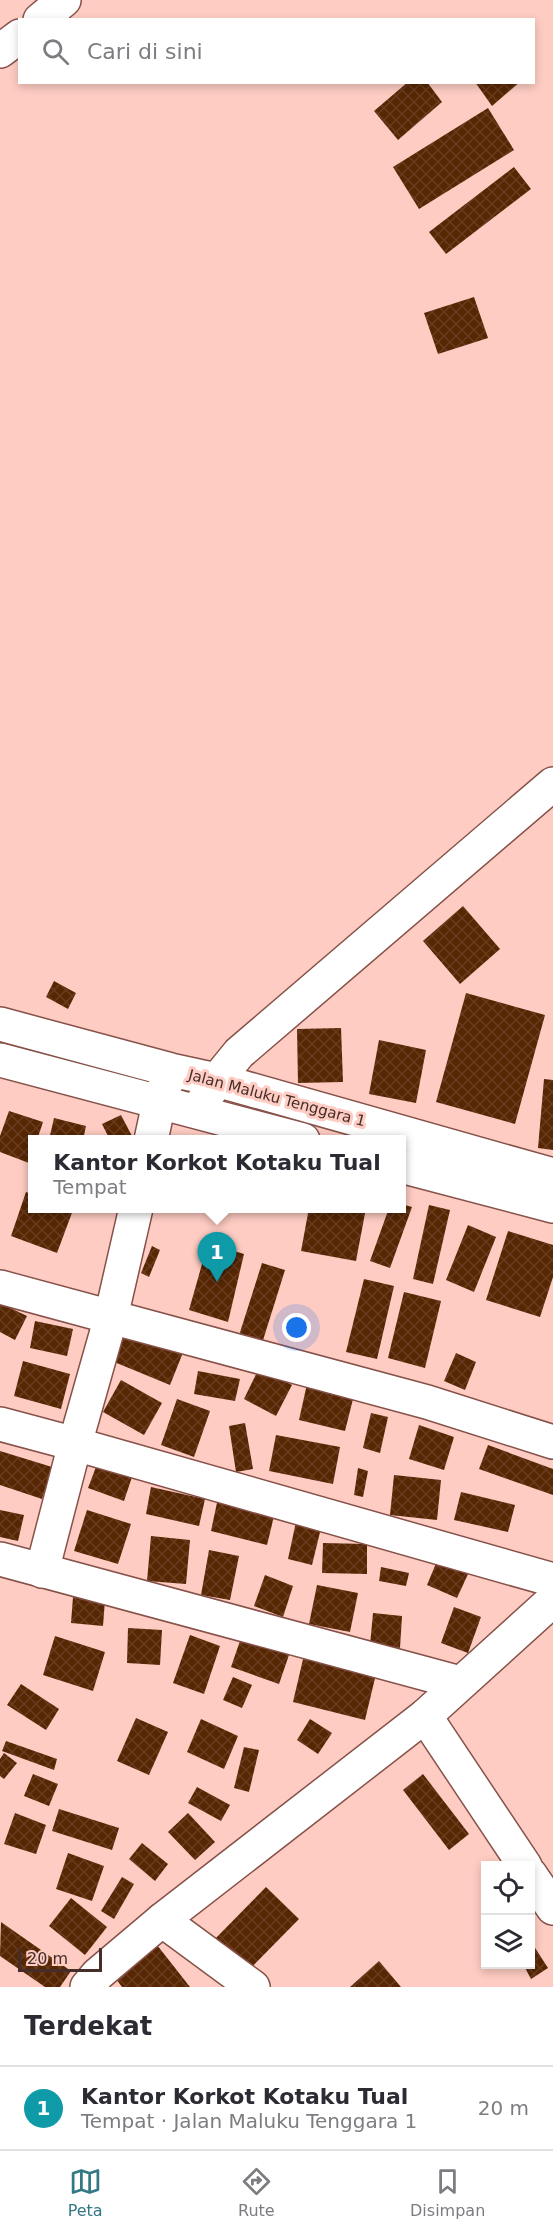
<!DOCTYPE html>
<html lang="id">
<head>
<meta charset="utf-8">
<style>
	body { margin:0; font-family:"DejaVu Sans",sans-serif; background:#f7f7f7; color:#2b2b33 }
	.controls { position:absolute; right:18px; bottom:18px; display:grid; overflow:hidden; border-radius:0px; box-shadow:0 3px 9px #0003 }
	.controls button { width:54px; height:54px; display:grid; place-items:center; padding:0; border:0; border-bottom:2px solid #e1e1e2; background:#fff; color:#2b2b33; font:30px sans-serif }
	.scale { position:absolute; left:18px; bottom:15px; width:84px; box-sizing:border-box; padding-left:6px; border:3px solid #452d29; border-top:0; font-size:16px; line-height:21px; white-space:nowrap; color:#452d29; -webkit-text-stroke:4px #feccc2; paint-order:stroke }
	.you { position:absolute; left:297px; top:1328px; width:21px; height:21px; margin:-15px; border:4px solid #fff; border-radius:50%; background:#1a73e8; box-shadow:0 0 0 9px #1a73e833 }
	.badge { display:grid; place-items:center; width:39px; height:39px; border-radius:50%; background:#337985; color:#fff; font-size:20px; font-weight:700 }
	.pin { position:absolute; translate:-50% -50px; filter:drop-shadow(0 2px 3px #0008) }
	.pin::after { content:''; position:absolute; top:32px; width:21px; height:18px; background:inherit; clip-path:polygon(0 0,100% 0,50% 100%) }
	.popup { position:absolute; left:28px; top:1135px; width:378px; height:78px; box-sizing:border-box; display:grid; place-content:center; border-radius:0px; background:#fff; filter:drop-shadow(0 2px 4px #0005); font-size:20px; white-space:nowrap; color:#7c7c81 }
	.popup b { font-size:22px; color:#2b2b33 }
	.popup::after { content:''; position:absolute; left:50%; top:100%; margin-left:-12px; border:12px solid transparent; border-top-color:#fff }
	.list { margin:0; padding:0; list-style:none }
	h2 { display:flex; justify-content:space-between; align-items:center; height:78px; margin:0; padding:0 24px; font-size:26px }
	h2 small { font-size:20px; font-weight:400; color:#7c7c81 }
	.list li { display:grid; grid-template-columns:39px 1fr auto; gap:18px; align-items:center; box-sizing:border-box; height:84px; padding:0 24px; border-top:2px solid #e1e1e2 }
	.list b { display:block; font-size:22px; white-space:nowrap }
	.list p { margin:0; font-size:20px; white-space:nowrap; color:#7c7c81 }
	.list em { font-size:20px; font-style:normal; color:#7c7c81 }
	.icon { flex:none; width:33px; height:33px; fill:none; stroke:currentColor; stroke-width:2; stroke-linecap:round; stroke-linejoin:round }
	.map { position:relative; flex:none; width:553px; height:1987px; overflow:hidden }
	.search { position:absolute; background:#fff; box-shadow:0 3px 9px #0003; left:18px; right:18px; top:18px; height:66px; display:flex; align-items:center; gap:15px; box-sizing:border-box; padding:0 21px; border-radius:0px; color:#7c7c81; font-size:22px }
	.sheet { height:162px; background:#fff }
	nav { display:flex; justify-content:space-around; align-items:center; box-sizing:border-box; height:84px; border-top:2px solid #e1e1e2; background:#fff; font-size:16px; color:#7c7c81 }
	nav a { display:grid; justify-items:center; gap:3px }
	nav .on { color:#337985 }
	.map>svg:first-child { display:block }
	.building { fill:url(#building-cross-hatch) }
	.lines { fill:none; stroke-linecap:round; stroke-linejoin:round }
	.street-casing { stroke:#865148; stroke-width:36 }
	.secondary-casing { stroke:#865148; stroke-width:36 }
	.street { stroke:#fff; stroke-width:33 }
	.secondary { stroke:#fff; stroke-width:33 }
	.labels { text-anchor:middle; stroke-width:6; stroke-linejoin:round; paint-order:stroke }
	.street-label { font-size:15px; fill:#452d29; stroke:#feccc2 }
</style>
</head>
<body>
<div class="map">
<svg width="553" height="1987" viewBox="0 0 553 1987">
	<defs>
		<pattern id="building-cross-hatch" width="8" height="8" patternUnits="userSpaceOnUse" patternTransform="scale(1.5)"><rect width="8" height="8" fill="#572603"/><path d="M0 0l8 8M0 8l8-8" fill="none" stroke="#683d1f"/></pattern>
	</defs>
	<rect width="100%" height="100%" fill="#feccc2"/>
	<g class="building">
		<polygon points="408,82 427,82 442,102 398,140 374,111"/>
		<polygon points="475,82 520,82 492,106"/>
		<polygon points="488,108 514,150 419,209 393,167"/>
		<polygon points="514,167 531,189 446,254 429,232"/>
		<polygon points="474,297 488,338 438,354 424,313"/>
		<polygon points="463,906 500,949 460,984 423,941"/>
		<polygon points="54,981 76,993 68,1009 46,997"/>
		<polygon points="466,993 545,1015 515,1124 436,1102"/>
		<polygon points="341,1028 343,1082 298,1083 297,1029"/>
		<polygon points="379,1040 426,1050 416,1103 369,1094"/>
		<polygon points="544,1079 553,1080 553,1150 538,1148"/>
		<polygon points="9,1111 43,1122 37,1140 32,1140 32,1152 29,1163 0,1152 0,1136"/>
		<polygon points="121,1115 132,1136 125,1140 110,1140 102,1124"/>
		<polygon points="54,1118 86,1126 83,1140 49,1140"/>
		<polygon points="26,1192 32,1194 32,1208 73,1210 57,1253 11,1236"/>
		<polygon points="401,1204 412,1207 390,1268 370,1261 389,1208 401,1208"/>
		<polygon points="429,1205 450,1210 433,1284 413,1279"/>
		<polygon points="309,1208 366,1208 356,1261 301,1251"/>
		<polygon points="468,1225 496,1237 474,1292 446,1280"/>
		<polygon points="508,1231 553,1245 553,1277 540,1317 486,1300"/>
		<polygon points="208,1243 244,1254 228,1322 189,1310"/>
		<polygon points="152,1246 160,1250 149,1277 141,1273"/>
		<polygon points="262,1263 285,1270 259,1353 236,1345"/>
		<polygon points="364,1279 394,1286 377,1359 346,1352"/>
		<polygon points="404,1292 441,1301 425,1368 388,1358"/>
		<polygon points="0,1303 27,1316 15,1340 0,1332"/>
		<polygon points="35,1321 73,1329 67,1356 30,1348"/>
		<polygon points="122,1324 184,1350 170,1385 107,1359"/>
		<polygon points="456,1353 476,1362 465,1390 444,1381"/>
		<polygon points="23,1361 70,1374 61,1409 14,1396"/>
		<polygon points="259,1368 292,1385 276,1416 244,1399"/>
		<polygon points="198,1371 240,1379 235,1401 194,1394"/>
		<polygon points="121,1380 162,1403 144,1435 103,1412"/>
		<polygon points="307,1384 354,1395 345,1431 299,1420"/>
		<polygon points="177,1399 210,1411 194,1457 161,1445"/>
		<polygon points="371,1413 388,1417 380,1453 363,1448"/>
		<polygon points="245,1423 253,1469 236,1472 229,1426"/>
		<polygon points="419,1425 454,1437 444,1470 409,1459"/>
		<polygon points="276,1435 340,1447 333,1484 269,1471"/>
		<polygon points="488,1445 553,1469 553,1495 479,1469"/>
		<polygon points="0,1451 52,1467 42,1499 0,1485"/>
		<polygon points="99,1459 134,1471 124,1501 88,1488"/>
		<polygon points="358,1468 368,1471 363,1497 354,1495"/>
		<polygon points="394,1475 441,1480 437,1520 390,1515"/>
		<polygon points="151,1487 205,1499 199,1526 146,1514"/>
		<polygon points="461,1492 515,1505 508,1532 454,1520"/>
		<polygon points="218,1498 275,1512 267,1545 211,1531"/>
		<polygon points="0,1510 24,1515 18,1541 0,1537"/>
		<polygon points="87,1510 131,1524 118,1564 74,1551"/>
		<polygon points="296,1522 321,1528 312,1565 288,1559"/>
		<polygon points="151,1536 190,1540 186,1584 147,1581"/>
		<polygon points="323,1543 367,1544 367,1574 322,1573"/>
		<polygon points="209,1550 239,1556 230,1600 201,1595"/>
		<polygon points="437,1561 468,1574 457,1598 427,1585"/>
		<polygon points="381,1567 409,1573 406,1586 379,1581"/>
		<polygon points="265,1575 293,1586 283,1617 254,1606"/>
		<polygon points="317,1585 358,1593 350,1632 309,1624"/>
		<polygon points="73,1597 105,1600 103,1626 71,1623"/>
		<polygon points="454,1607 481,1617 468,1653 441,1643"/>
		<polygon points="373,1613 402,1616 400,1648 370,1645"/>
		<polygon points="128,1628 162,1630 160,1665 127,1663"/>
		<polygon points="190,1635 220,1646 204,1694 173,1683"/>
		<polygon points="55,1636 105,1652 93,1691 43,1675"/>
		<polygon points="241,1638 289,1655 279,1684 231,1667"/>
		<polygon points="304,1655 376,1674 365,1720 293,1702"/>
		<polygon points="233,1677 252,1685 242,1708 223,1700"/>
		<polygon points="21,1684 59,1709 46,1730 7,1705"/>
		<polygon points="136,1718 168,1732 149,1775 117,1761"/>
		<polygon points="201,1719 238,1736 224,1769 187,1752"/>
		<polygon points="310,1719 332,1733 318,1754 297,1740"/>
		<polygon points="6,1741 57,1759 54,1770 2,1751"/>
		<polygon points="244,1747 259,1750 249,1792 234,1788"/>
		<polygon points="4,1753 17,1763 4,1779 0,1776 0,1759"/>
		<polygon points="33,1774 58,1784 49,1806 24,1796"/>
		<polygon points="423,1774 469,1834 449,1850 403,1790"/>
		<polygon points="197,1787 230,1805 221,1821 188,1803"/>
		<polygon points="59,1809 119,1828 112,1850 52,1831"/>
		<polygon points="15,1813 46,1825 36,1854 4,1844"/>
		<polygon points="188,1813 215,1842 195,1860 168,1832"/>
		<polygon points="142,1843 168,1864 155,1881 129,1859"/>
		<polygon points="68,1853 104,1866 92,1901 56,1889"/>
		<polygon points="122,1877 134,1884 114,1919 101,1911"/>
		<polygon points="266,1887 299,1919 246,1973 213,1941"/>
		<polygon points="71,1898 107,1927 85,1955 49,1926"/>
		<polygon points="1,1922 71,1971 60,1987 45,1987 0,1956"/>
		<polygon points="530,1940 548,1968 531,1979 523,1964 530,1964"/>
		<polygon points="157,1945 190,1987 122,1987 116,1979"/>
		<polygon points="379,1961 401,1987 350,1987"/>
	</g>
	<g class="lines">
		<defs>
			<g id="street">
				<polyline points="197,1111 217,1080 239,1053 553,784"/>
				<polyline points="151,1140 159,1103 169,1075"/>
				<polyline points="0,1287 111,1317 136,1208"/>
				<polyline points="0,1424 75,1444 42,1571"/>
				<polyline points="553,1442 427,1402 111,1317 75,1444 553,1580"/>
				<polyline points="0,1559 460,1683"/>
				<polyline points="425,1716 525,1866"/>
				<polyline points="530,1874 553,1908"/>
				<polyline points="162,1920 253,1987"/>
				<polyline points="87,1987 98,1974 162,1920 425,1716 553,1600"/>
			</g>
			<g id="secondary">
				<polyline points="40,20 64,0"/>
				<polyline points="0,51 20,36"/>
				<polyline points="0,1024 171,1070 217,1080 553,1175"/>
				<polyline points="0,1060 303,1140"/>
				<polyline points="401,1166 553,1206"/>
			</g>
		</defs>
		<use href="#street" class="street-casing"/>
		<use href="#secondary" class="secondary-casing"/>
		<use href="#street" class="street"/>
		<use href="#secondary" class="secondary"/>
	</g>
	<g class="labels">
		<g class="street-label">
			<text transform="translate(277 1098) rotate(15)" y="5">Jalan Maluku Tenggara 1</text>
		</g>
	</g>
</svg>
<div class="controls">
<button><svg class="icon" aria-label="locate" viewBox="0 0 24 24"><circle cx="12" cy="12" r="6"/><path d="M12 2v4M12 18v4M2 12h4M18 12h4"/></svg></button>
<button><svg class="icon" aria-label="layers" viewBox="0 0 24 24"><path d="M12 4l9 5-9 5-9-5zM3 14l9 5 9-5"/></svg></button>
</div>
<div class="scale">20 m</div>
<div class="you"></div>
<div class="pin badge" style="left:217px;top:1282px;background:#0f9aa8">1</div>
<div class="popup"><b>Kantor Korkot Kotaku Tual</b>Tempat</div>
<div class="search"><svg class="icon" aria-label="search" viewBox="0 0 24 24"><circle cx="10" cy="10" r="6"/><path d="M15 15l6 6"/></svg>Cari di sini</div>
</div>
<section class="sheet">
<h2>Terdekat<small></small></h2>
<ul class="list">
<li><span class="badge" style="background:#0f9aa8">1</span><div><b>Kantor Korkot Kotaku Tual</b><p>Tempat · Jalan Maluku Tenggara 1</p></div><em>20 m</em></li>
</ul>
</section>
<nav>
<a class="on"><svg class="icon" aria-label="map" viewBox="0 0 24 24"><path d="M3 6l6-2 6 2 6-2v14l-6 2-6-2-6 2zM9 4v14M15 6v14"/></svg>Peta</a>
<a><svg class="icon" aria-label="directions" viewBox="0 0 24 24"><path d="M12 3l9 9-9 9-9-9zM9 14v-3h6M13 9l2 2-2 2"/></svg>Rute</a>
<a><svg class="icon" aria-label="saved" viewBox="0 0 24 24"><path d="M7 4h10v16l-5-4-5 4z"/></svg>Disimpan</a>
</nav>
</body>
</html>
